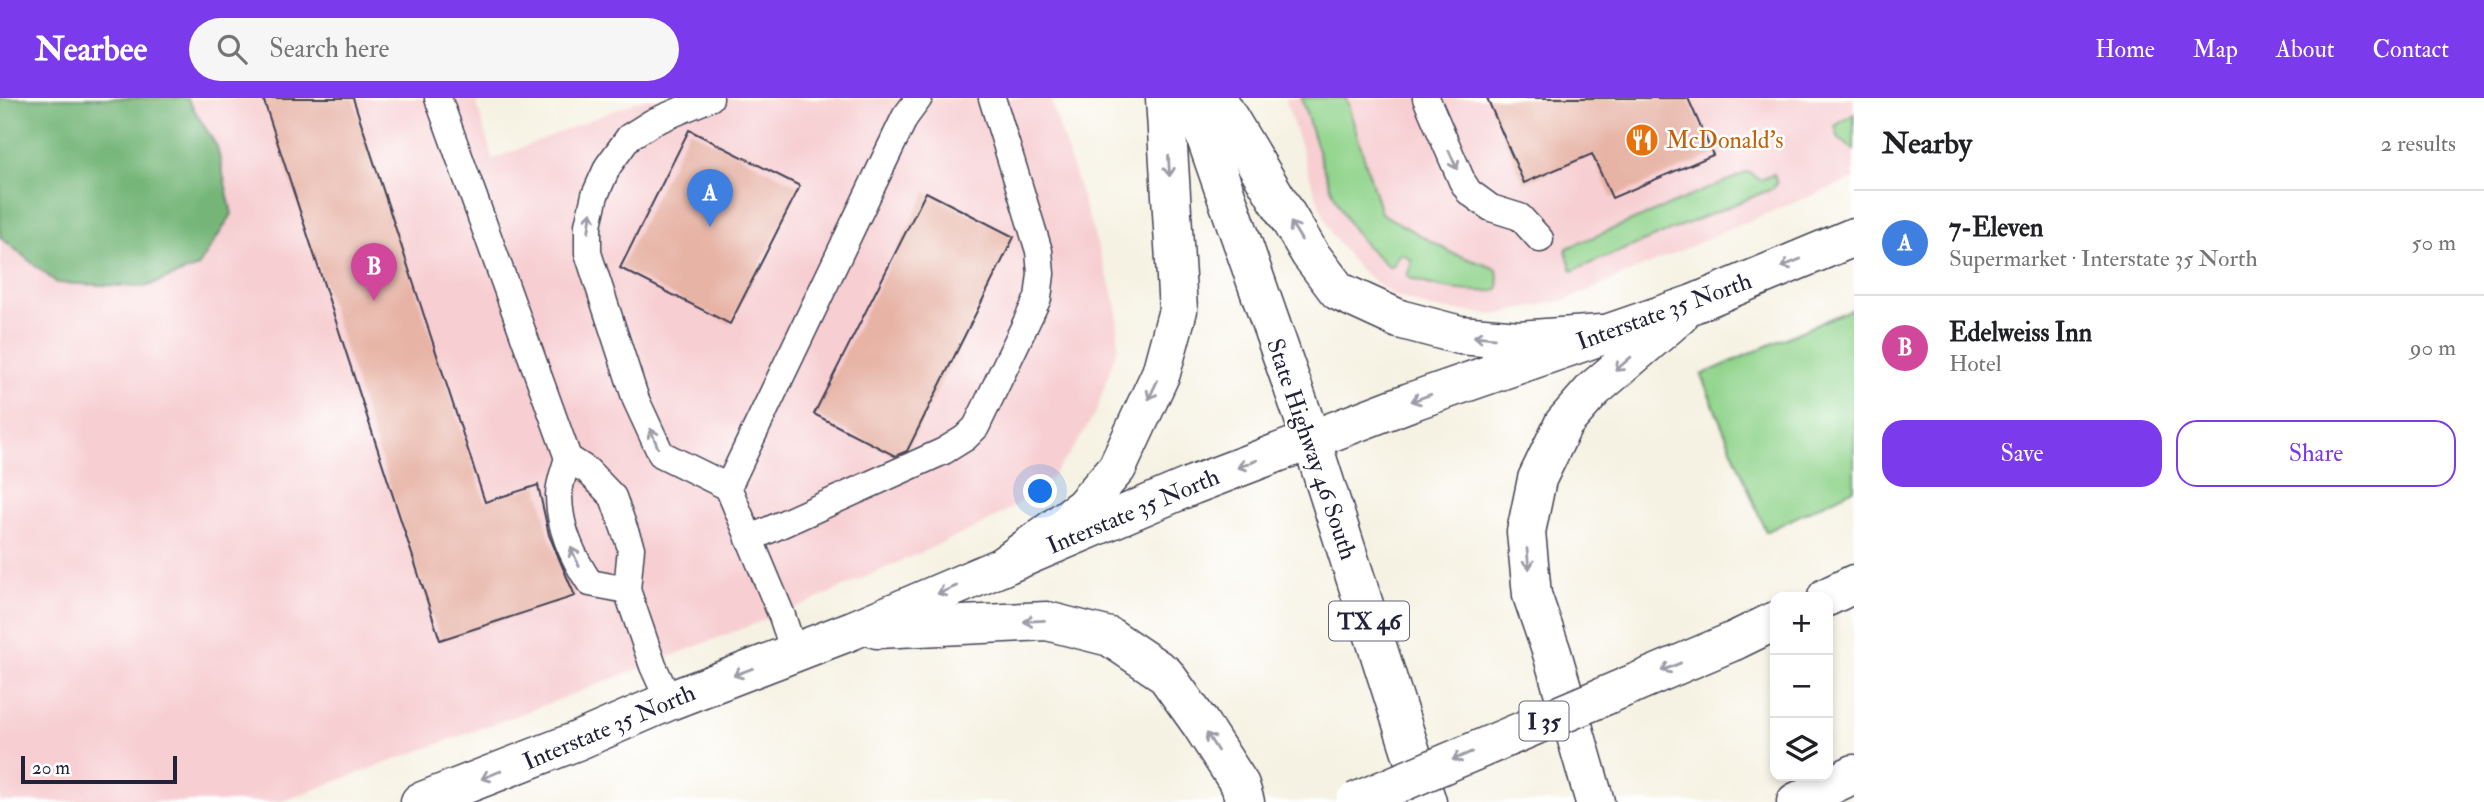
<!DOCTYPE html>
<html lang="en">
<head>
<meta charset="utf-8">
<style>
	body { margin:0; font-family:"IM FELL Double Pica",serif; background:#f6f6f6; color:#202124 }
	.controls { position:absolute; right:21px; bottom:21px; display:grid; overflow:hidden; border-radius:14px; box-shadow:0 4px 10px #0003 }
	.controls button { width:63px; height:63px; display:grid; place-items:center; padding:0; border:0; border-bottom:2px solid #e0e0e0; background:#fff; color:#202124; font:35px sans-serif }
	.scale { position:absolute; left:21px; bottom:18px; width:156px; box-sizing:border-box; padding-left:7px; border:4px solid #22223b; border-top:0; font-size:19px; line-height:24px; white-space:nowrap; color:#22223b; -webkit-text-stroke:5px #fff; paint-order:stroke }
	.you { position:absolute; left:1041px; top:394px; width:24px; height:24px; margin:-18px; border:5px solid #fff; border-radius:50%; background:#1a73e8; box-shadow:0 0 0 10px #1a73e833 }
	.badge { display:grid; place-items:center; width:46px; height:46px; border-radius:50%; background:#7c3aed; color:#fff; font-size:23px; font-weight:700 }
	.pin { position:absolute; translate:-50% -58px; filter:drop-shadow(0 2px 4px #0008) }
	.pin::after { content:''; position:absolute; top:37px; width:24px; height:21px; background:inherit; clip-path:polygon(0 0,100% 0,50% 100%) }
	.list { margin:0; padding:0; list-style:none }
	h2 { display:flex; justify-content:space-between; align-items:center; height:91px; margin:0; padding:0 28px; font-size:30px }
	h2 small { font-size:23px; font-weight:400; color:#757577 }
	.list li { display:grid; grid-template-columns:46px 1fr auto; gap:21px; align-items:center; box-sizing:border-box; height:105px; padding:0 28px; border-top:2px solid #e0e0e0 }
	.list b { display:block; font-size:26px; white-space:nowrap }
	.list p { margin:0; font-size:23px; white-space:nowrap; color:#757577 }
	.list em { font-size:23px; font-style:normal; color:#757577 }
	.actions { display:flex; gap:14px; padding:21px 28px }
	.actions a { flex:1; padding:16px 0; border:2px solid #7c3aed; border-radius:21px; text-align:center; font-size:24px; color:#7c3aed }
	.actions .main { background:#7c3aed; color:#fff }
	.icon { flex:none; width:38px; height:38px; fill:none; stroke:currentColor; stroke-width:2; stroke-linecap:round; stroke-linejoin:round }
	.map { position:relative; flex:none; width:1854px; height:704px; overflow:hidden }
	header { display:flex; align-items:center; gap:42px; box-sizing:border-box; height:98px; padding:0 35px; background:#7c3aed; color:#fff }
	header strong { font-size:33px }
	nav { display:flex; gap:38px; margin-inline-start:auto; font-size:24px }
	.search { width:490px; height:63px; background:#f6f6f6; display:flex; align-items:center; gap:18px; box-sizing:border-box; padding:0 24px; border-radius:38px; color:#757577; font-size:26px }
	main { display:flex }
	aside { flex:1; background:#fff }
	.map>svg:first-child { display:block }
	.built { fill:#f7cfd2 }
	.green { fill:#91d48c; stroke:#5a7b64; stroke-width:2 }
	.forest { fill:#74b678; stroke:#4b6c5a; stroke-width:2 }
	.building { fill:#e7b3a5 }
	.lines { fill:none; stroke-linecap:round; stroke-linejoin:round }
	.lane-casing { stroke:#424154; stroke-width:29 }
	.secondary-casing { stroke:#424154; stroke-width:41 }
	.primary-casing { stroke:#424154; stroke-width:41 }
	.highway-casing { stroke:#424154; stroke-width:41 }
	.lane { stroke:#fff; stroke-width:26 }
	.secondary { stroke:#fff; stroke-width:38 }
	.primary { stroke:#fff; stroke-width:38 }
	.highway { stroke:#fff; stroke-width:38 }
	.highway-bridge-casing { stroke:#424154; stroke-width:41; stroke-linecap:butt }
	.highway-bridge { stroke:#fff; stroke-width:38 }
	.oneway { stroke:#9c9ca7 }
	.labels { text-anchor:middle; stroke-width:5; stroke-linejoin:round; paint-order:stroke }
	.shield { fill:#fff; stroke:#646476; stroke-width:2 }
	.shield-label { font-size:23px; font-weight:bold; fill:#22223b }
	.food-label { font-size:24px; fill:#c56008; stroke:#fff; text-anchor:start }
	.street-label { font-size:24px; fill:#22223b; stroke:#fff }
</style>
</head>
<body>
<header>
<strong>Nearbee</strong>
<div class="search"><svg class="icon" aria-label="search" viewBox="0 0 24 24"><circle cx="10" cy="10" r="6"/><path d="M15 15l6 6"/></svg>Search here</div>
<nav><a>Home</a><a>Map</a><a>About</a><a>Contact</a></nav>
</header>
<main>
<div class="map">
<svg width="1854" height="704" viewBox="0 0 1854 704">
	<rect width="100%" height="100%" fill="#fff"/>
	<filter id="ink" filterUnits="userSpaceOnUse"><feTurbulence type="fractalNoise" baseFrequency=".0143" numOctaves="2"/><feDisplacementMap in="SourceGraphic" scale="14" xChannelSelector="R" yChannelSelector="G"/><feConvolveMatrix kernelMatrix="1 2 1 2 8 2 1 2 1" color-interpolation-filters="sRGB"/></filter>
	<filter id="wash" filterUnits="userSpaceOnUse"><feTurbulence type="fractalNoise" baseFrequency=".00686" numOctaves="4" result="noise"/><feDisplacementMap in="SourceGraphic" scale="28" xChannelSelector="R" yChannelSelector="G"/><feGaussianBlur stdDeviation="1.57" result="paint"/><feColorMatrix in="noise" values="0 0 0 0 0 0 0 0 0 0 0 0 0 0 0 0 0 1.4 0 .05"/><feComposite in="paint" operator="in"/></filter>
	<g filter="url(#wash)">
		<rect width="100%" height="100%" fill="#f6f2e3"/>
		<g class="built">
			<polygon points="0,0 475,0 493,61 645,0 1050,0 1117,208 1118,248 1096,314 1076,347 1052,379 1018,406 982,427 808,505 558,602 280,704 0,704"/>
			<polygon points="1285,0 1854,0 1854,81 1765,116 1569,201 1495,217 1430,210 1392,197 1358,170 1332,137 1316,98"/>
		</g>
		<g class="green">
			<path d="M1301,0H1346L1381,115L1452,155L1497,171L1499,189L1495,193C1461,194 1438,191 1407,179L1412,163L1403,156L1399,157L1392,169H1389C1378,159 1366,149 1357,137C1329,101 1316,44 1301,0Z"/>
			<polygon points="1854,16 1854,52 1839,41 1835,28"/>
			<polygon points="1748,74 1761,82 1774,76 1777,86 1772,91 1572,173 1566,153 1567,150"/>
			<polygon points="1854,210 1854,391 1766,434 1701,277"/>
		</g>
		<polygon class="forest" points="0,0 187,0 217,49 232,116 198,169 145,189 57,185 0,139"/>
		<g id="blocks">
			<g class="building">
				<polygon points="263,0 353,0 485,404 538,387 549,437 575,498 440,542"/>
				<polygon points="1487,0 1688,0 1713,57 1612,100 1592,56 1524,85"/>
				<polygon points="689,32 800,88 730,226 620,170"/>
				<polygon points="926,94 1014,139 907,353 895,358 814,316"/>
			</g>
		</g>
	</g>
	<g filter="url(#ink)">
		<use href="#blocks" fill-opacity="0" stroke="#424154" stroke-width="2"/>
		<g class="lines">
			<defs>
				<g id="lane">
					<polyline points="438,0 568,360 588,373 613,399 631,450 627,492 653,568 669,603"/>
					<polyline points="710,0 653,24 629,39 608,68 595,97 588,127 588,155 636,302 661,356 728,389 782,518 794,554"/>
					<polyline points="1426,0 1462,83 1469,94 1491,110 1520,119 1540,141"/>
					<path d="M568,360C565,371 559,385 559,397C559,429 573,460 590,485L627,492"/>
					<polyline points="728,389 905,19 919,0"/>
					<polyline points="749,441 944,353 965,340 976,329 1038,200 1041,176 1039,153 992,0"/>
				</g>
				<g id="secondary">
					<polyline points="877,531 1047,523 1110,539 1165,576 1200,625 1240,687 1245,704"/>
					<polyline points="420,704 577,643 669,603 853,532 1193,387 1410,304 1693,206 1854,139"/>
					<polyline points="1595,704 1552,555 1532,497 1526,434 1537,381 1564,325 1594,291 1679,218"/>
				</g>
				<g id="primary">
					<polyline points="1192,0 1311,341 1427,704"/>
					<polyline points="1217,0 1310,156 1338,193 1399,221 1460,237 1519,242 1601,236"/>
					<polyline points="1001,469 1083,409 1117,370 1161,275 1178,212 1165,0"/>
				</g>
				<g id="highway">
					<polyline points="1827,499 1854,486"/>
					<polyline points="1734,543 1775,523"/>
					<polyline points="1796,704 1854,676"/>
				</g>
			</defs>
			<use href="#lane" class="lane-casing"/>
			<use href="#secondary" class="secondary-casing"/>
			<use href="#primary" class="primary-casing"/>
			<use href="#highway" class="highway-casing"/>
			<use href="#lane" class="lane"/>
			<use href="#secondary" class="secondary"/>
			<use href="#primary" class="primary"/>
			<use href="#highway" class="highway"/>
			<defs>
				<polyline id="highway-bridge" points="1355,704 1734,543"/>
			</defs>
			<use href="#highway-bridge" class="highway-bridge-casing"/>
			<use href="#highway-bridge" class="highway-bridge"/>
		</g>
		<defs><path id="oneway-shaft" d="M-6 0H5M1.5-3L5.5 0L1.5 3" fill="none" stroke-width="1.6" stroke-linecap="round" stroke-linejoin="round" transform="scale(1.75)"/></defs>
		<g class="oneway">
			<use href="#oneway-shaft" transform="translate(1453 62) rotate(66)"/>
			<use href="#oneway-shaft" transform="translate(1169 68) rotate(87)"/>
			<use href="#oneway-shaft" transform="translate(590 124) rotate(-82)"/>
			<use href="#oneway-shaft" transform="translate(1296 133) rotate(-121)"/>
			<use href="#oneway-shaft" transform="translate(1791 165) rotate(158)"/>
			<use href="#oneway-shaft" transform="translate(1484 239) rotate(-175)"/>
			<use href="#oneway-shaft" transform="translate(1623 266) rotate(139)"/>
			<use href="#oneway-shaft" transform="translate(1153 292) rotate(115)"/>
			<use href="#oneway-shaft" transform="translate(1421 300) rotate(160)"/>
			<use href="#oneway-shaft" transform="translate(654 340) rotate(-112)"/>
			<use href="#oneway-shaft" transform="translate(1247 366) rotate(159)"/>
			<use href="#oneway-shaft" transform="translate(575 459) rotate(-114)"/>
			<use href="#oneway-shaft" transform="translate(1528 461) rotate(84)"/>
			<use href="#oneway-shaft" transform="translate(947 492) rotate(157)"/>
			<use href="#oneway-shaft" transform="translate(1034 523) rotate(177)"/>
			<use href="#oneway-shaft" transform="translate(1671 569) rotate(157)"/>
			<use href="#oneway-shaft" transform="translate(743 574) rotate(159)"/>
			<use href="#oneway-shaft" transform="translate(1212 644) rotate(-122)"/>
			<use href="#oneway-shaft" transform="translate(1462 658) rotate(157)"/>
			<use href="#oneway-shaft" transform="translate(491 677) rotate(158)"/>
		</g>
	</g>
	<defs>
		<symbol id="restaurant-disc" viewBox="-11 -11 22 22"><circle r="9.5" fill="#e8710a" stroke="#fff"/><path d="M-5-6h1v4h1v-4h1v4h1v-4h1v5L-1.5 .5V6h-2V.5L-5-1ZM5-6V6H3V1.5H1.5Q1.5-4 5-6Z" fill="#fff"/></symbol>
	</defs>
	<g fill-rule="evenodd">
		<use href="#restaurant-disc" x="1623" y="23" width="38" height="38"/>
	</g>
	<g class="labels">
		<g class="shield">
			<rect x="1329" y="503.5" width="80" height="39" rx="5"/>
			<rect x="1519.5" y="603.5" width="49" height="39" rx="5"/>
		</g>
		<g class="shield-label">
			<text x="1369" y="531">TX 46</text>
			<text x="1544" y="631">I 35</text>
		</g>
		<g class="food-label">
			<text x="1666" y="50">McDonald's</text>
		</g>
		<g class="street-label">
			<text transform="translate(1664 213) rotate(-20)" y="8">Interstate 35 North</text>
			<text transform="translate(1312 351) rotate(71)" y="8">State Highway 46 South</text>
			<text transform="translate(1133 413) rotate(-23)" y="8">Interstate 35 North</text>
			<text transform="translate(609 629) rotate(-23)" y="8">Interstate 35 North</text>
		</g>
	</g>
</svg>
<div class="controls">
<button>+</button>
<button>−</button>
<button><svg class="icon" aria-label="layers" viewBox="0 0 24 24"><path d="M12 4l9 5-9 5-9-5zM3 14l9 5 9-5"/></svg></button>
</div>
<div class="scale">20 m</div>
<div class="you"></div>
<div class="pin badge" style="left:710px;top:129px;background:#3f7fe0">A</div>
<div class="pin badge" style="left:374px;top:203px;background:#d1479c">B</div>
</div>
<aside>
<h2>Nearby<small>2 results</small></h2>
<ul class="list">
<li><span class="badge" style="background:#3f7fe0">A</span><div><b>7-Eleven</b><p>Supermarket · Interstate 35 North</p></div><em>50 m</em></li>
<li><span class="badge" style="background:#d1479c">B</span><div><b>Edelweiss Inn</b><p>Hotel</p></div><em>90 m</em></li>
</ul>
<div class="actions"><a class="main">Save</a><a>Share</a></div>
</aside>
</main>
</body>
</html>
